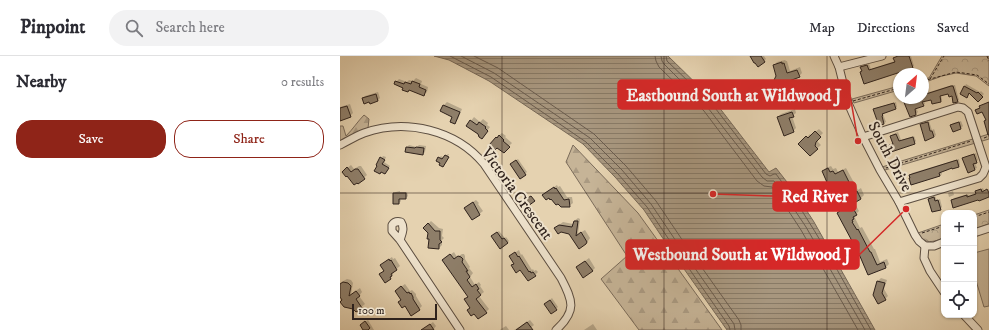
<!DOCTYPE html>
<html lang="en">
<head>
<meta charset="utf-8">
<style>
	body { margin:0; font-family:"IM FELL DW Pica",serif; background:#f2f2f3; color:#2b2b33 }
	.controls { position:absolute; right:12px; bottom:12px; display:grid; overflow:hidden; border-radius:8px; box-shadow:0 1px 3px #0004 }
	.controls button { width:36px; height:36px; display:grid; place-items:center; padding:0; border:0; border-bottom:1px solid #e1e1e2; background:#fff; color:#2b2b33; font:20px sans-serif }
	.compass { position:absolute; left:553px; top:12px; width:36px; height:36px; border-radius:50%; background:#fff; box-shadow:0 1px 3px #0004; rotate:28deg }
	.scale { position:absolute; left:12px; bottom:10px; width:85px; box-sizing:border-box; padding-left:4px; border:2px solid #2f221c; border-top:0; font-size:11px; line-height:14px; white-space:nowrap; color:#2f221c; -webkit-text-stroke:3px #eee2cc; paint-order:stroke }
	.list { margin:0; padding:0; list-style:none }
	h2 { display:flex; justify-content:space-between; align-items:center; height:52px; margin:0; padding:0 16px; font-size:17px }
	h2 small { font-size:13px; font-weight:400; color:#7c7c81 }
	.actions { display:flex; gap:8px; padding:12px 16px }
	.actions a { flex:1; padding:9px 0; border:1px solid #8f2418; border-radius:16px; text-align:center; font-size:14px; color:#8f2418 }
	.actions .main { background:#8f2418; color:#fff }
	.icon { flex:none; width:22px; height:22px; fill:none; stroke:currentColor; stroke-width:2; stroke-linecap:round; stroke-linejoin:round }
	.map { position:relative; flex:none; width:649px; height:274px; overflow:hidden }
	header { display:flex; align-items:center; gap:24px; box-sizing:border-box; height:56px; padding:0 20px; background:#fff; border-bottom:1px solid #e1e1e2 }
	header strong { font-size:19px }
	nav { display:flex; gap:22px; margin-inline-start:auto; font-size:14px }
	.search { width:280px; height:36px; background:#f2f2f3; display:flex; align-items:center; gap:10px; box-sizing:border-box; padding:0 14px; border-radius:22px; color:#7c7c81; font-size:15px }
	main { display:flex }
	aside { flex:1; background:#fff }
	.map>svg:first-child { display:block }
	.forest { fill:url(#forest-firs); stroke:#7a6b5a }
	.park { fill:url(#park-crowns); stroke:#7a6b5a }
	.pitch { fill:#c6b497; stroke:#7a6b5a }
	.water { fill:url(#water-rules); stroke:#776857 }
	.shadow { fill:#0003 }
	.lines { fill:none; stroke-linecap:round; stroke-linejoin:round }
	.shore { stroke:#6b5c4d; stroke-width:1 }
	.building { fill:#8e7e69; stroke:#2f221c }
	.minor-casing { stroke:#5c4e41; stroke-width:9 }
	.path { stroke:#2f221c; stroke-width:1; stroke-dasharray:3 2; stroke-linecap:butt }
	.minor { stroke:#eee2cc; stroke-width:7 }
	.grid { fill:none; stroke:#2f221c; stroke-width:1; stroke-opacity:0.55 }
	.labels { text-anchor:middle; stroke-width:4; stroke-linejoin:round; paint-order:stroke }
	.street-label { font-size:16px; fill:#2f221c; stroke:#eee2cc }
	.leader { fill:none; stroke:#d62828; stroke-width:1.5 }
	.callout-dot { fill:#d62828; stroke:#eee2cc; stroke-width:1.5 }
	.callout { fill:#d62828; stroke:#d62828; stroke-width:1.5 }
	.callout-label { font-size:17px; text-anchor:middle; font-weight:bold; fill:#fff }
</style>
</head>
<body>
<header>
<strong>Pinpoint</strong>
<div class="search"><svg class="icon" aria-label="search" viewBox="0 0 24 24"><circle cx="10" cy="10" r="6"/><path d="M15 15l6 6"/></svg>Search here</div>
<nav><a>Map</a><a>Directions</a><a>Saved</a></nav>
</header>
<main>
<aside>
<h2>Nearby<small>0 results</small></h2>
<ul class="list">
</ul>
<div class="actions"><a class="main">Save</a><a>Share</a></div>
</aside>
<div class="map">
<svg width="649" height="274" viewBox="0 0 649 274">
	<defs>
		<pattern id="forest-firs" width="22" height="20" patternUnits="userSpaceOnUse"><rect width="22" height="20" fill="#c6b497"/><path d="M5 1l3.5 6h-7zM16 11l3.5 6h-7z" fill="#aa9a82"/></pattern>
		<pattern id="park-crowns" width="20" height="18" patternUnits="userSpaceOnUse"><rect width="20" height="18" fill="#c6b497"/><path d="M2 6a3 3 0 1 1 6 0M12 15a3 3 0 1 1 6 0" fill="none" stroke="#aa9a82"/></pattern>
		<pattern id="water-rules" width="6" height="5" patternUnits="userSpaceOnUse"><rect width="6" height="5" fill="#a7967e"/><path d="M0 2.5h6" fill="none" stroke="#887a66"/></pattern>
	</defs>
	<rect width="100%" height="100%" fill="#e5d2b0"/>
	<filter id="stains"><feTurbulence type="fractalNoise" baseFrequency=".005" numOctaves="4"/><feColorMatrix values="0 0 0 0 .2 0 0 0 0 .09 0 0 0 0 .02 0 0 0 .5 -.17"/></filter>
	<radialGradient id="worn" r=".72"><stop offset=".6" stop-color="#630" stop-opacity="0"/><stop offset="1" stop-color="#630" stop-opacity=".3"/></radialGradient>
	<g class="forest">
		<path d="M24,59L29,63L28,72L0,86V70H3L6,80C13,73 18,65 24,59Z"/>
		<polygon points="233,89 298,157 382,274 299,274 261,223 287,200 226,106"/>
	</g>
	<g class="park">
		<polygon points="602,0 649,0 649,30 636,20 616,17 602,20 583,27 583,23 589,22"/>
		<polygon points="559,30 559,34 514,47 512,43"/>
		<polygon points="649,78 649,83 545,114 542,111"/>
		<polygon points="649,154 649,168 634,173 634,159"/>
		<path d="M604,168V182C593,186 585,189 578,177Z"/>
	</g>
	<polygon class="pitch" points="649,193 649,250 644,251 634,218 634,197"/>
	<polygon class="water" points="94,0 328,0 375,46 429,116 436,112 454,135 474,166 535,274 387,274 330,193 304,154 275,121 243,88 149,25 109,4"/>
	<g class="shadow">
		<polygon points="411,0 424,0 426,3 424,5"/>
		<polygon points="557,0 571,0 574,10 572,11 523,15 521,11 523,9 529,8 531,13 555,5 554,2"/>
		<polygon points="445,4 446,5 447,5 450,15 460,11 462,17 459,20 452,23 458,41 462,40 463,44 463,45 460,46 458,41 455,44 437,20 434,10 437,6"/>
		<polygon points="76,22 82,25 81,28 88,31 87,36 83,39 64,32 56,26 59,23 67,26 69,24 73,25"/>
		<polygon points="626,28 640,36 641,35 644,38 638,44 630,36 627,40 621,38"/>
		<polygon points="612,29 615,29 619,44 617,45 613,39 609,37 601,39 602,44 601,45 592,42 584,45 585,48 583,49 576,52 578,56 576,58 570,60 565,45 566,43 569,42 583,42 583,38"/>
		<polygon points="38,36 40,42 38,44 23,42 25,40"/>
		<polygon points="107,46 122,53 118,63 115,66 114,60 101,55 104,49"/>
		<polygon points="556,46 557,51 556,52 543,58 546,66 544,67 534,54 536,52"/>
		<polygon points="10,48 13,57 10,60 0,64 0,51"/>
		<polygon points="455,53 456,57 452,60 456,72 453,75 438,61 441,58"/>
		<polygon points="134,61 140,66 143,63 148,67 147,69 150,71 145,78 138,78 127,70"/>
		<polygon points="589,65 592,74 594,73 596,79 594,81 581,68 583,67"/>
		<polygon points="621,65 623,70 621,72 611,69 613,67"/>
		<polygon points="479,73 483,77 478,82 478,86 481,89 470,99 460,88 470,78 471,79"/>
		<polygon points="558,76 561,84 574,80 576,85 574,87 550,89 553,87 551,80 553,78"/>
		<polygon points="162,77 166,80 165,81 172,87 163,96 156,82"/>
		<polygon points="69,89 77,91 79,89 86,90 85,96 83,98 67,91"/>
		<polygon points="636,97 638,104 635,107 637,112 635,113 623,102 625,101"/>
		<polygon points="108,98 109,98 103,109 99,102 101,100 104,102"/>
		<polygon points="43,100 46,101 44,106 50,110 45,117 42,115 40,117 38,109 37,109"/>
		<polygon points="178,103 187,116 181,121 173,106"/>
		<polygon points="619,103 620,109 619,110 613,111 601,115 602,118 600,120 572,128 570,119 572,117"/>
		<polygon points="11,109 14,113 19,110 21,110 27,119 18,127 6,113"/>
		<polygon points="491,110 493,113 496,112 498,116 506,112 518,134 521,132 524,139 521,142 514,146 519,155 516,158 515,162 520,172 522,171 534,193 535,193 540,206 547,203 549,208 546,211 529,218 520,197 498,157 501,154 483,115 486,112"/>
		<polygon points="217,129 218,131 220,130 227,141 232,141 233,147 229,150 207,136"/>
		<polygon points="643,132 645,137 649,133 649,140 638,144 639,143 612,144 614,142 628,138 629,139 636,137 636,135 638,134"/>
		<polygon points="60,135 60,136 67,136 68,140 66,142 60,142 61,145 59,147 54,137 56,136"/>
		<polygon points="613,135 614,139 609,141 608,137"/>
		<polygon points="595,140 597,144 600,143 602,151 600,153 589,143 591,141"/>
		<polygon points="136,144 139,147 138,148 143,155 133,163 128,149"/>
		<polygon points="238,162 240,163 238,178 245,174 250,182 246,188 230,177 215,172 223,166 233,168 234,165"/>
		<polygon points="91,165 99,172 103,173 102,180 104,182 102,184 102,189 99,192 90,183 89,177 84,172"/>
		<polygon points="159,175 165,182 166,181 169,185 167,187 154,178"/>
		<polygon points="179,194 181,199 182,198 192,214 193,213 194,215 196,214 198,216 195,219 172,209 174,207 173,198"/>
		<polygon points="114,196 117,201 122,198 124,198 125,200 125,203 130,211 129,212 133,217 130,221 135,229 139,226 141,229 140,230 144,236 139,240 149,253 146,256 131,252 125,243 129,240 103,204"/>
		<polygon points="52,201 53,203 55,202 60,210 54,215 54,216 53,218 53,219 50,222 45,214 45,206"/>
		<polygon points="249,202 255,212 252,215 237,211"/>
		<polygon points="541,222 547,224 544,233 548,240 545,243 534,239 538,225"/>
		<polygon points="7,223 11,224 13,227 11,238 20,232 22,236 19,240 25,248 16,255 3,244 0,239 0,227"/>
		<polygon points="65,228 70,235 72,234 76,238 76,240 82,250 79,253 62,243 59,232"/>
		<polygon points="212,242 218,251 211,257 205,248"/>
		<polygon points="28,264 34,274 24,274 23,267"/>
		<polygon points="190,264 194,269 188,274 174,274 179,271"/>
		<polygon points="93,266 96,270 93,274 83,274"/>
		<polygon points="253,268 257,274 244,274"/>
		<polygon points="166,270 169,274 160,274 161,273"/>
	</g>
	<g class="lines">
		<g class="shore">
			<polyline points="110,0 151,21 246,86 278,118 307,151 334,191 389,270 390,274"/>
			<polyline points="121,0 154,17 250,82 282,114 311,148 338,188 394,268 395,274"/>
			<polyline points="134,0 158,12 254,78 286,110 316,145 343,185 399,264 401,269 401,274"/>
			<polyline points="315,0 316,5 319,11 364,55 417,125 424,130 432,131 444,148 461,174 518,274"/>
			<polyline points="321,0 322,5 324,8 368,52 422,121 427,125 434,125 446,141 466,171 525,274"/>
			<path d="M326,0L327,5L372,48L426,118L430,120L434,118H436C473,166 501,222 531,274"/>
		</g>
	</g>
	<g class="building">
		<polygon points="410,0 421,0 425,6 418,11 415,7 414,7"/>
		<polygon points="558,0 569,0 573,12 524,28 520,16 522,15 520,11 527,9 529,14 555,6 553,2"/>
		<polygon points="442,6 442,8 444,7 447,17 457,14 460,21 449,25 456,45 447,47 441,28 437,29 435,28 434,24 436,20 433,9"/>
		<polygon points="55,25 64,28 65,26 71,28 72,25 80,28 79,31 86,34 84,40 69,34 68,36 62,34 63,32 54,28"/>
		<polygon points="611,30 613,30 618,46 613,47 612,40 609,41 608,38 600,40 601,46 592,48 591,44 582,46 584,50 575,53 576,59 570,61 563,44 571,42 583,42 583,39"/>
		<polygon points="624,30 637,37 638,36 643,41 638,46 629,37 627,42 620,38"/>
		<polygon points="36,38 38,45 30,48 29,46 24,48 22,42"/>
		<polygon points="649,46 649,79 648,79 644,65 646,64 642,56 637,58 635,54 640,52 639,50"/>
		<polygon points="554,47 556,53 542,58 543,59 542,60 544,68 539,70 533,53"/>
		<polygon points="103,49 120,56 115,68 110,66 112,61 100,55"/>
		<polygon points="7,50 11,61 0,65 0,52"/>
		<polygon points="452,56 454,61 449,62 454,76 444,80 437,61"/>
		<polygon points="130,64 137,69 139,66 146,71 145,72 148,75 142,83 139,81 138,78 126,70"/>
		<polygon points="588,66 590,75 592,75 594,81 585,85 580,68"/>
		<polygon points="619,66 621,73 613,76 610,69"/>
		<polygon points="475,75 481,81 476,86 475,90 478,93 470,100 458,88 466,80 468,82"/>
		<polygon points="556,78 559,85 573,81 575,88 551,96 549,89 553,88 550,80"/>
		<polygon points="159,79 164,84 163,85 170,91 164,97 157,92 155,94 149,89 156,81 157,82"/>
		<polygon points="66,91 75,92 76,91 84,92 83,99 65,96"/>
		<polygon points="634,98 637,107 633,108 635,114 628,117 622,102"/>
		<polygon points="105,99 109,101 103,111 99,109 100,107 96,105 98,101 102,103"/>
		<polygon points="40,101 45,104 42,108 49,112 45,118 41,116 40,118 34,115 37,110 36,109"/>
		<polygon points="176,104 186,119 180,123 170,108"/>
		<polygon points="617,104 619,111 612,113 612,112 599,117 600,120 571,129 569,122 570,122 569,119"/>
		<polygon points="7,111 11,116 15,113 18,113 25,123 18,128 17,127 14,129 7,120 6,121 2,116"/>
		<polygon points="488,112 490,116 493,115 495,118 503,114 514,136 517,135 521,143 511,149 517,159 513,161 514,163 512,164 513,166 512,166 517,174 518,173 530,196 531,196 537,209 544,206 546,212 528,219 519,198 497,157 500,155 488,132 489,131 482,115"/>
		<polygon points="214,131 215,133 216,132 224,144 229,143 230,151 221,151 218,148 216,149 211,143 210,144 209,142 206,144 202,139"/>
		<polygon points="641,133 642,136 647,133 649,137 649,141 639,145 638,144 613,152 611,144 627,139 627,141 636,138 635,135"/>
		<polygon points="53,137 66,137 66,143 59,143 59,148 53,148"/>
		<polygon points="191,140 195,145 188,150 184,144"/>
		<polygon points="594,141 595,145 598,144 601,154 592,156 588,143"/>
		<polygon points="133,146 140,159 132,164 124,152"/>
		<polygon points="234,165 238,165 236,180 241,176 247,186 246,188 239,193 229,178 221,176 218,178 214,172 219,169 232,171"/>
		<polygon points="88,167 95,175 100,175 100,184 102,186 99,188 99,193 88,192 89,183 87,183 88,177 83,172"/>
		<polygon points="157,176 162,183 164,182 168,187 160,193 151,180"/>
		<polygon points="175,196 178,201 179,200 189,216 190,215 191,217 193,216 196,220 188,225 180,214 176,217 171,209 174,208 169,200"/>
		<polygon points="110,198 114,203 118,200 121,201 123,203 122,206 128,215 126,215 130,221 127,224 132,231 136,228 139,233 137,234 141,239 136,243 147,257 138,263 134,258 131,260 127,254 130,252 124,243 128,241 102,204"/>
		<polygon points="49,203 50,205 51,204 57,214 51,218 52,220 50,221 51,223 45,227 39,218 44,215 40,209"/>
		<polygon points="245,205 253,215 243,222 236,211"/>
		<polygon points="537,225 545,227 542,237 546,244 538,248 533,239"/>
		<polygon points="3,226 8,227 11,230 9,240 16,235 20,240 16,243 22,252 16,256 13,253 4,251 0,246 2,244 0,241 0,228"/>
		<polygon points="61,230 67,237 69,236 70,238 71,237 73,241 73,243 80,254 71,260 65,250 62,252 58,246 61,244 55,235"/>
		<polygon points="210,244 217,254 211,258 204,248"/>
		<polygon points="25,265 30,272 28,274 23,274 20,269"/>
		<polygon points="187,266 193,274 176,274"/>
		<polygon points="90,268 94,274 81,274"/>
	</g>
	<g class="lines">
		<defs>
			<g id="minor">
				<polyline points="494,0 499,11 508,47 523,81 540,114 559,146 575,179 579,185 585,190 594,190 604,186"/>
				<polyline points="499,11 542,0"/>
				<polyline points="523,81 618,51 623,52 628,56 646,111 643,118 639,122 559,146"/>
				<path d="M0,89C8,85 16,80 24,77C66,62 116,74 144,108L221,222C233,245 237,255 216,274"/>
				<polyline points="634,177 649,172"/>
				<path d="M60,184C62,178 65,172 61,166C57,165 54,166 52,169V175L60,184L120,274"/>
				<polyline points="585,190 584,202 590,215 604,236"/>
				<polyline points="624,259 638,274"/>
			</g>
		</defs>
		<use href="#minor" class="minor-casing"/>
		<g class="path">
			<polyline points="647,0 649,5"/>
			<polyline points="590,23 604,0"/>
			<polyline points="583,25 616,16 637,19 649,28"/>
			<polyline points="513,45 559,32"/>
			<polyline points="644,82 649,80"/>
			<polyline points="546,112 631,85"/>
			<polyline points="634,161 649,156"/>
			<polyline points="582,177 604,170"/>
		</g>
		<use href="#minor" class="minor"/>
	</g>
	<path class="grid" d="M162,0V274M324,0V274M487,0V274M0,137H649"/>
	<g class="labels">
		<g class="street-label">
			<text transform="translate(551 100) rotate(62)" y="6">South Drive</text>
			<text transform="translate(178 137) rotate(54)" y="6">Victoria Crescent</text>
		</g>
	</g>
	<path class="leader" d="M518 85L510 39M373 138L433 140M566 153L519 199"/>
	<g class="callout-dot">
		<circle cx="518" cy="85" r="4"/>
		<circle cx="373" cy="138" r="4"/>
		<circle cx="566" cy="153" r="4"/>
	</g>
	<g class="callout">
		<rect x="278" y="24" width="232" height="29" rx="4"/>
		<rect x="433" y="126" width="83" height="29" rx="4"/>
		<rect x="286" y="184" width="233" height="29" rx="4"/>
	</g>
	<g class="callout-label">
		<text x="394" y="45">Eastbound South at Wildwood J</text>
		<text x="475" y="146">Red River</text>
		<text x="402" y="204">Westbound South at Wildwood J</text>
	</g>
	<rect width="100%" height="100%" filter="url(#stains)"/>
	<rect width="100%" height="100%" fill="url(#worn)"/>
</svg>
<div class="controls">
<button>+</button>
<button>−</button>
<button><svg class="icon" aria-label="locate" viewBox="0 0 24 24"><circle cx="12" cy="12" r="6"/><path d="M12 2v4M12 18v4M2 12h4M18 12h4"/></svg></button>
</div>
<svg class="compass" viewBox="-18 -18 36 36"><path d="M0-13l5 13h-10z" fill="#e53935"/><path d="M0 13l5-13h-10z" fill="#7c7c81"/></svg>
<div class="scale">100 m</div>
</div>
</main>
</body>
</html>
